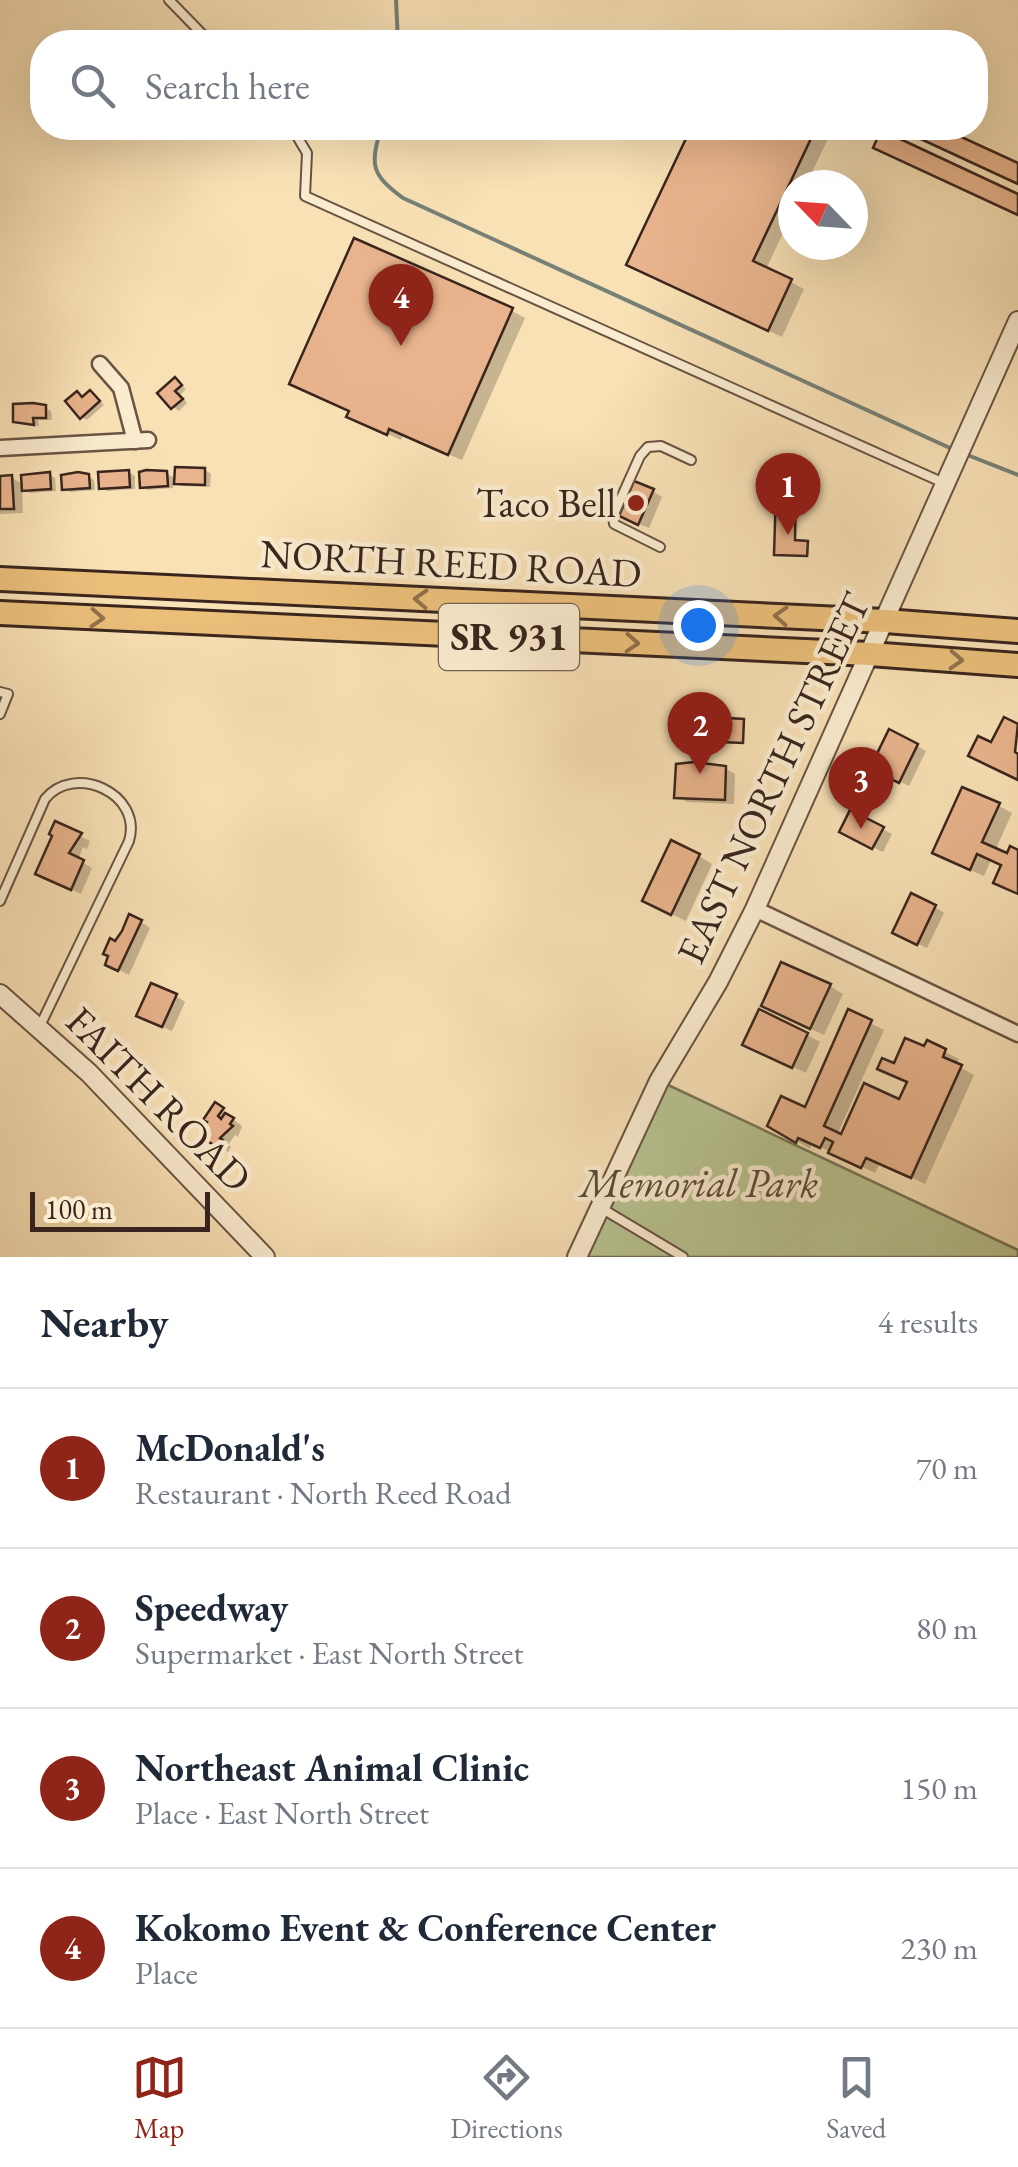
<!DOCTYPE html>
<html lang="en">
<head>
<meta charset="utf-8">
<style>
	body { margin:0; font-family:"EB Garamond",serif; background:#f2f2f3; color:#1f2937 }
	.compass { position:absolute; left:778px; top:170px; width:90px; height:90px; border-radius:50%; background:#fff; box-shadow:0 10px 40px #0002; rotate:295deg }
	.scale { position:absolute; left:30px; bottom:25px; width:180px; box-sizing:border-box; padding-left:10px; border:5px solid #39251d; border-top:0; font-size:28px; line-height:35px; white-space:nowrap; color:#39251d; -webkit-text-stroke:8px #fbecd0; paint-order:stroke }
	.you { position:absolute; left:698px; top:625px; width:35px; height:35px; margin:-25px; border:8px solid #fff; border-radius:50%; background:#1a73e8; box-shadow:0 0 0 15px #1a73e833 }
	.badge { display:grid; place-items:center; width:65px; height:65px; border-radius:50%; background:#8f2418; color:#fff; font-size:32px; font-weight:700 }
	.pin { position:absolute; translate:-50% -82px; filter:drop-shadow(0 2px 5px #0008) }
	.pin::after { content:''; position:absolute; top:52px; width:35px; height:30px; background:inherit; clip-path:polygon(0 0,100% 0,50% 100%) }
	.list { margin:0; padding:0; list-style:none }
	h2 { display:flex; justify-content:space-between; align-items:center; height:130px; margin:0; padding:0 40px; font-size:42px }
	h2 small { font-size:32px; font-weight:400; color:#747a83 }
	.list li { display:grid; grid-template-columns:65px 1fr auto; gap:30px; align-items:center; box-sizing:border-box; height:160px; padding:0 40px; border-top:2px solid #e0e1e3 }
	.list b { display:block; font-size:38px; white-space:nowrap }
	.list p { margin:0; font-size:32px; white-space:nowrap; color:#747a83 }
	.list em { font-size:32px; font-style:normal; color:#747a83 }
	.icon { flex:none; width:55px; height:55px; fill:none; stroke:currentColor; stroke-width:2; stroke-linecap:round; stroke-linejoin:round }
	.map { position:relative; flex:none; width:1018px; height:1257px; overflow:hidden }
	.search { position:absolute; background:#fff; box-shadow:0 10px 40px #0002; left:30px; right:30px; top:30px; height:110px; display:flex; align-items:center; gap:25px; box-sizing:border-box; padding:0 35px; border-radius:40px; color:#747a83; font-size:38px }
	.sheet { height:770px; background:#fff }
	nav { display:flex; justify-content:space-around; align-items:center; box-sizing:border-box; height:140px; border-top:2px solid #e0e1e3; background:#fff; font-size:28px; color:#747a83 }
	nav a { display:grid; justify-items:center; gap:5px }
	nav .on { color:#8f2418 }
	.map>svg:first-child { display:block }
	.green { fill:#b8c492; stroke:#787458; stroke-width:2.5 }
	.shadow { fill:#0003 }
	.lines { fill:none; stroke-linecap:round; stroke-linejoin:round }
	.stream { stroke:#768077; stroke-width:4 }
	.building { fill:#e9b48d; stroke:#39251d; stroke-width:2.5 }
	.service-casing { stroke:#695443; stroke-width:12 }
	.minor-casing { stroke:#695443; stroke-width:19 }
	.tertiary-casing { stroke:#695443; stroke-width:22 }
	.primary-casing { stroke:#39251d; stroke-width:28 }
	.service { stroke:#fbecd0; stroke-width:8 }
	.minor { stroke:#fbecd0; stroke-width:14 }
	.tertiary { stroke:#fbecd0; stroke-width:18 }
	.primary { stroke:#ecc07b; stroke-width:22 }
	.oneway { stroke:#92724c }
	.poi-dot { fill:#8f2418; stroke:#fbecd0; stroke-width:4 }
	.labels { text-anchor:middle; stroke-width:9; stroke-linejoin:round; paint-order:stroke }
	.shield { fill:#fbecd0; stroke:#736153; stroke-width:2.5 }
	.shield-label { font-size:38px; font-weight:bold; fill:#39251d }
	.poi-label { font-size:40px; fill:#39251d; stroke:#fbecd0; text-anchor:end }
	.street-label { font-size:40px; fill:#39251d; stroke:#fbecd0 }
	.park-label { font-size:40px; font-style:italic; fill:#594d3a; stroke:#fbecd0 }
</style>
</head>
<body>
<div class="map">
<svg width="1018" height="1257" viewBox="0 0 1018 1257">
	<rect width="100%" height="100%" fill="#f9e1b6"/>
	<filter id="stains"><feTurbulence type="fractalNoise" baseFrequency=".002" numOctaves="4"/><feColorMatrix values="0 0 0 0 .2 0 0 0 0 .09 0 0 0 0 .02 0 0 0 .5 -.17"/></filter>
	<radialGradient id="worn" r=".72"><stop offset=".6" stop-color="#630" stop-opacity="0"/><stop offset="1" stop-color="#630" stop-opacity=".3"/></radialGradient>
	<polygon class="green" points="666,1084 1018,1250 1018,1257 582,1257"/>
	<g class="shadow">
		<polygon points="694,128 833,128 806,185 793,185 793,212 766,269 804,289 782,337 630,264"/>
		<polygon points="512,311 525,318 462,460 403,435 401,440 363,423"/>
		<polygon points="176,380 186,389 180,395 187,403 179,411 173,407"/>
		<polygon points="91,393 104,405 87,420 81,417 77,394 85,398"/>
		<polygon points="45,408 51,411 52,420 38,420 39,426 16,420"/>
		<polygon points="205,470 211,474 210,487 182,486 173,481 173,488 148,490 142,486 167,474 177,479"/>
		<polygon points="129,472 135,476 135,489 107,491 101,487"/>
		<polygon points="49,475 55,478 56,491 30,493 22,488 23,513 0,514 0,487 12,478 24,485"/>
		<polygon points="88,476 94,480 95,490 70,492 64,488"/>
		<polygon points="653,491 662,497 649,528 631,521"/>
		<polygon points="796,494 796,543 809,544 809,556 779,555"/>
		<polygon points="917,746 926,751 909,786 882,773"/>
		<polygon points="726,769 735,774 734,804 687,802 677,797"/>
		<polygon points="999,806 1012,813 995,851 1008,856 1018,852 1018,893 1003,866 991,860 984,876 948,860"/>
		<polygon points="56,824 90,841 87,849 83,847 78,860 92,868 81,894 48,879"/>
		<polygon points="882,829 892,834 883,852 851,837"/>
		<polygon points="699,856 712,864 686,921 658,908"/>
		<polygon points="935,907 944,913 927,948 905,938"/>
		<polygon points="141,922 150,928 129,975 117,969 116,944"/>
		<polygon points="830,986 843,994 824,1035 777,1013"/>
		<polygon points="176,996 185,1002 172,1031 149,1021"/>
		<polygon points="849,1013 884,1030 837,1135 843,1137 901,1102 909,1083 895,1067 925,1050 928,1043 959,1059 956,1065 974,1075 925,1184 880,1163 875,1173 812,1143 810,1149 770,1125 806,1110"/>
		<polygon points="807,1035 820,1042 806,1073 759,1051"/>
		<polygon points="216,1106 242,1126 238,1137 235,1135 228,1145 231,1147 228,1152 219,1146"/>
	</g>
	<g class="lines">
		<g class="stream">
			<polyline points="396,0 398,42"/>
			<path d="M381,128C370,166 371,174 403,198L950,448"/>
			<polyline points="970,456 1018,475"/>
		</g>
	</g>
	<g class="building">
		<polygon points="691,128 816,128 753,261 792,279 768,331 626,265"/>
		<polygon points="897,128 942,128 1018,163 1018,184"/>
		<polygon points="881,130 1018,194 1018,215 873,148"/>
		<polygon points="354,238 513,308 448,455 389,429 387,435 346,417 349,411 289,384"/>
		<polygon points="175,377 182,385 175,391 183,399 171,409 157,393"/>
		<polygon points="90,390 100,401 80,419 65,401 77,391 82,397"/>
		<polygon points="33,403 46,405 46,418 33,418 34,425 13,422 13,404"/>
		<polygon points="175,467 205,468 205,485 174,484"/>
		<polygon points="129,470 130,487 99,489 98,472"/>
		<polygon points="146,470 167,471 168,486 140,488 139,472"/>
		<polygon points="50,472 51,489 22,491 21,475"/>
		<polygon points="78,472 89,474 90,488 62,490 61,475"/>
		<polygon points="12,475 14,509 0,509 0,476"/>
		<polygon points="634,481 654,489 638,525 619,516"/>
		<polygon points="776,491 796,492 795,540 808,541 807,556 774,555"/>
		<polygon points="674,715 744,719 743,743 673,740"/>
		<polygon points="1004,717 1018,724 1015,752 1018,754 1018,780 968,756 978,736 991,742"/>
		<polygon points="889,729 918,744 899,783 870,768"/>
		<polygon points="694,762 726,766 725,800 674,798 676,764"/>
		<polygon points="962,787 1000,803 982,842 1007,853 1010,846 1018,850 1018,894 993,883 1001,865 977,854 970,870 932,853"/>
		<polygon points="850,810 884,827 872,849 839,832"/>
		<polygon points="55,821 82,833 69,853 84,860 71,890 35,874 52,836 49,834"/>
		<polygon points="671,840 700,854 671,915 642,901"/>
		<polygon points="911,893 936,905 917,945 892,933"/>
		<polygon points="129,914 142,920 118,971 105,965 108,956 103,954 110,938 115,941 122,931"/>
		<polygon points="781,962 831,984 810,1029 761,1006"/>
		<polygon points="151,983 177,994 162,1027 136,1016"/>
		<polygon points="759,1009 808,1033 792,1068 742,1045"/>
		<polygon points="848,1009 872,1020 824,1126 841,1134 864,1083 899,1099 907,1082 877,1069 882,1058 894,1063 905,1038 924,1046 927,1040 946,1049 943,1057 962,1065 911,1178 866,1158 861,1168 828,1153 833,1142 825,1138 820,1148 798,1138 796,1143 767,1126 781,1096 805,1107"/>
		<polygon points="215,1102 224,1108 218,1116 221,1119 225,1113 234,1118 230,1124 233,1126 220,1138 223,1140 218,1148 200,1136 207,1122 203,1120"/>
	</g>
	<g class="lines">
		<defs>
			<g id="service">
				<polyline points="169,0 210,42"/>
				<polyline points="292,128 307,153 305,196 946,484"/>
				<polyline points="660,547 614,524 613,516 640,456 648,447 661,446 691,460"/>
				<polyline points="0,692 8,694 0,714"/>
				<path d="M0,901L45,799C74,763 143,793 129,841L39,1028"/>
				<polyline points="601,1208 683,1257"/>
			</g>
			<g id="minor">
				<polyline points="100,364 121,388 135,441"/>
				<polyline points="0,448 148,440"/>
				<polyline points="755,909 1018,1034"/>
			</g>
			<g id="tertiary">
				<polyline points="0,994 89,1073 265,1257"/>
				<polyline points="577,1257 659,1081 718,982 755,909 1018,321"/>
			</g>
			<g id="primary">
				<polyline points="0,579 885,621 1018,631"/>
				<polyline points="0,613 870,654 1018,665"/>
			</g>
		</defs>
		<use href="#service" class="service-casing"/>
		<use href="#minor" class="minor-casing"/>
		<use href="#tertiary" class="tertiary-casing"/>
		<use href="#primary" class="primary-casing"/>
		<use href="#service" class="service"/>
		<use href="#minor" class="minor"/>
		<use href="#tertiary" class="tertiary"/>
		<use href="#primary" class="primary"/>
	</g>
	<defs><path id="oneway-chevron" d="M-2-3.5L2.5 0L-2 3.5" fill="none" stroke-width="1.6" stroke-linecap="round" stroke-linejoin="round" transform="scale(2.5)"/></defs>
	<g class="oneway">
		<use href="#oneway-chevron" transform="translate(421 599) rotate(-177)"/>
		<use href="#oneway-chevron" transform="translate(781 616) rotate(-177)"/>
		<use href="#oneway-chevron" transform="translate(97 618) rotate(3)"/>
		<use href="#oneway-chevron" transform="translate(632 643) rotate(3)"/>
		<use href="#oneway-chevron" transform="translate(956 660) rotate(3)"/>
	</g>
	<circle class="poi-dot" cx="636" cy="503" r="10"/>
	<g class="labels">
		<rect class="shield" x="439" y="604" width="140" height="66" rx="8"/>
		<g class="shield-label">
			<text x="509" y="650">SR 931</text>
		</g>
		<g class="poi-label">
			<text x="616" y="517">Taco Bell</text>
		</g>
		<g class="street-label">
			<text transform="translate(451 563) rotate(3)" y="14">NORTH REED ROAD</text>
			<text transform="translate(773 778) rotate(-65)" y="14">EAST NORTH STREET</text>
			<text transform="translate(159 1099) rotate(45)" y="14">FAITH ROAD</text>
		</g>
		<g class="park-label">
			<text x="699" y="1197">Memorial Park</text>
		</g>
	</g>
	<rect width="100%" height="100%" filter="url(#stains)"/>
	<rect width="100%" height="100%" fill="url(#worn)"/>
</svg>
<svg class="compass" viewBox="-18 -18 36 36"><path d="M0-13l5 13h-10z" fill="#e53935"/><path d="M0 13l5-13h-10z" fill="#747a83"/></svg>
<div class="scale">100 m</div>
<div class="you"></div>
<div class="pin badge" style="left:788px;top:535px">1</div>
<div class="pin badge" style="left:700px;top:774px">2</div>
<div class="pin badge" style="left:861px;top:829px">3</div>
<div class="pin badge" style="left:401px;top:346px">4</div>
<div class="search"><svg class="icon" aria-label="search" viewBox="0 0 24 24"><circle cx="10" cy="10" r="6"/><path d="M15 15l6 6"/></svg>Search here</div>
</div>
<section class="sheet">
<h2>Nearby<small>4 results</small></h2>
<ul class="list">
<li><span class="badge">1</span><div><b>McDonald's</b><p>Restaurant · North Reed Road</p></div><em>70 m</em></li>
<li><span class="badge">2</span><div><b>Speedway</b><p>Supermarket · East North Street</p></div><em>80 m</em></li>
<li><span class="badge">3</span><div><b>Northeast Animal Clinic</b><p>Place · East North Street</p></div><em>150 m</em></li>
<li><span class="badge">4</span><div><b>Kokomo Event &amp; Conference Center</b><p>Place</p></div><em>230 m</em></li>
</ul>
</section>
<nav>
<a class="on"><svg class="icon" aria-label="map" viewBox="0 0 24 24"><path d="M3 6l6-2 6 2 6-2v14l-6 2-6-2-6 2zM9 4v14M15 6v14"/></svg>Map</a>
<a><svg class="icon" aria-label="directions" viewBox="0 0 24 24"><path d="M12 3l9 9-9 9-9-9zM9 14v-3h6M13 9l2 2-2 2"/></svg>Directions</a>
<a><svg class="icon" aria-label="saved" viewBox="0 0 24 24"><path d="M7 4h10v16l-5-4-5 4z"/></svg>Saved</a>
</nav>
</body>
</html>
